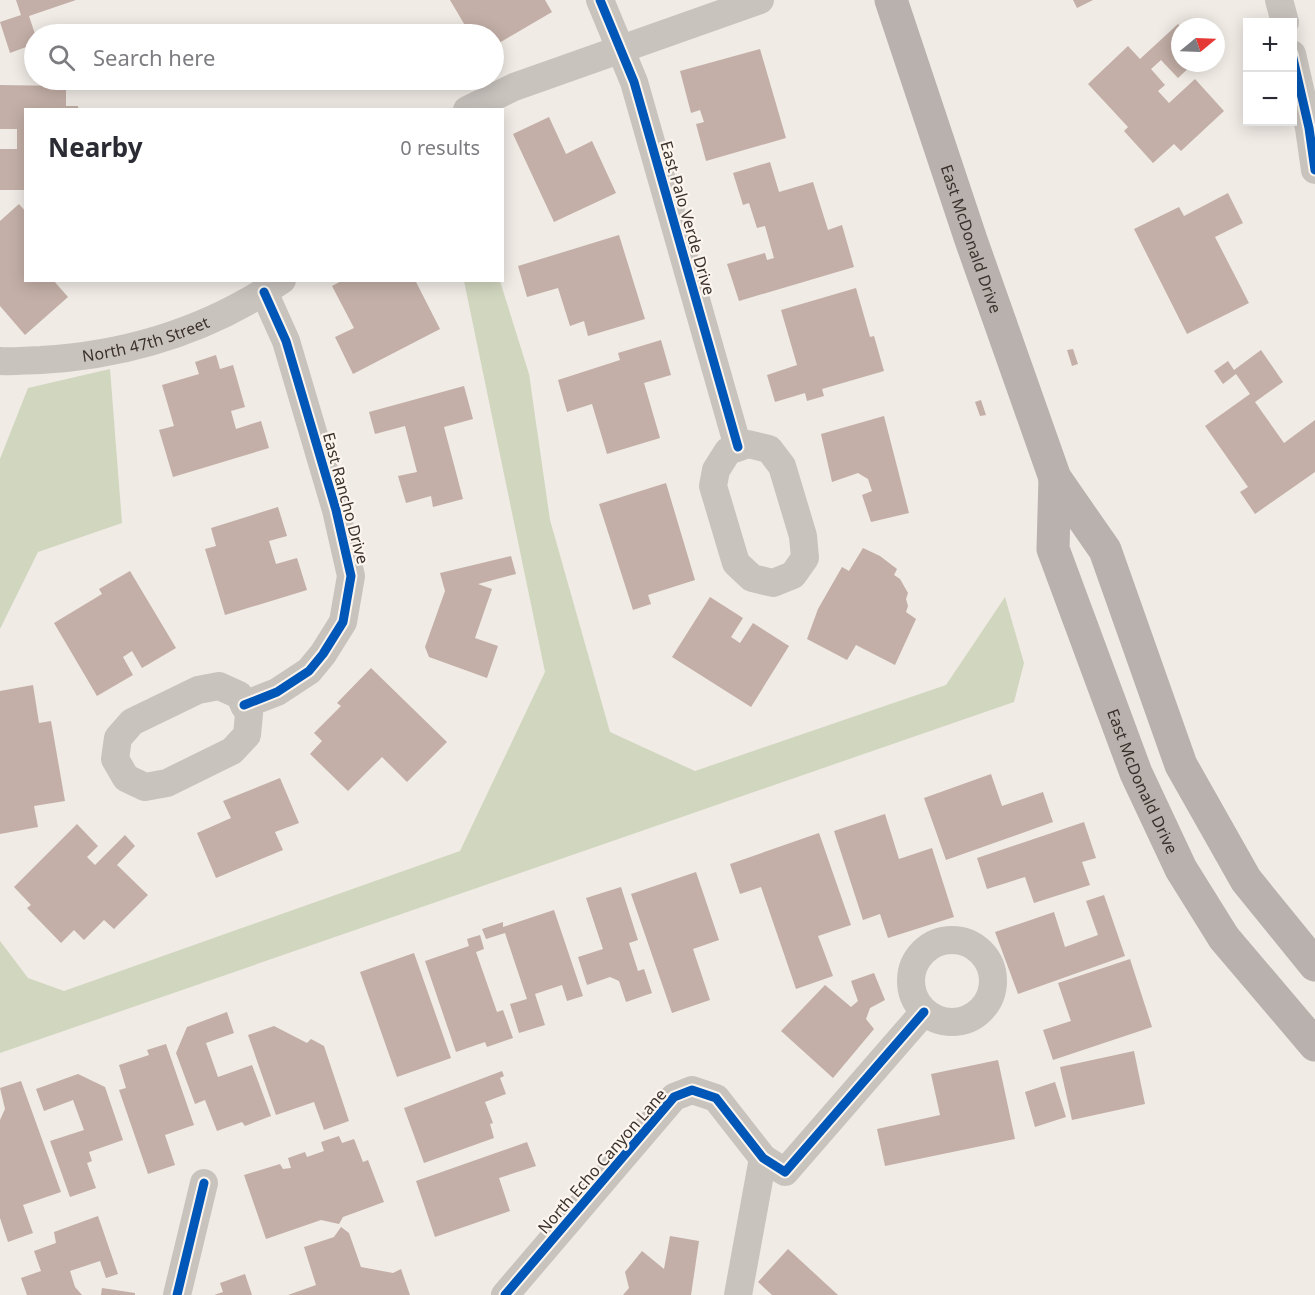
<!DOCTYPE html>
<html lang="en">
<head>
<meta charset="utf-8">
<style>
	body { margin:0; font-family:"Noto Sans",sans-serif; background:#f2f2f3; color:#2b2b33 }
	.controls { position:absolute; right:18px; top:18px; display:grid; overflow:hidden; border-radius:0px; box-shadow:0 3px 15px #0003 }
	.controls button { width:54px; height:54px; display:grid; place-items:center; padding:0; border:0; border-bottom:2px solid #e1e1e2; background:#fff; color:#2b2b33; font:30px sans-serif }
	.compass { position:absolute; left:1171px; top:18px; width:54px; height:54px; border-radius:50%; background:#fff; box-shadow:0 3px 15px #0003; rotate:71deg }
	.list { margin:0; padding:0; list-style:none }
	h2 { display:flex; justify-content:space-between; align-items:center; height:78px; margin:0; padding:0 24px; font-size:26px }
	h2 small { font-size:20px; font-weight:400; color:#7c7c81 }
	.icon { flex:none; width:33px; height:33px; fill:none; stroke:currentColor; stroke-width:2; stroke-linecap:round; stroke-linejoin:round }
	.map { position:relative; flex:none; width:1315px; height:1295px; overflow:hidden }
	.search { position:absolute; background:#fff; box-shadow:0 3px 15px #0003; left:24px; top:24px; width:480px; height:66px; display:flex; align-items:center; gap:15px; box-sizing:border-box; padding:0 21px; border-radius:33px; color:#7c7c81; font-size:22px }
	.panel { position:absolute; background:#fff; box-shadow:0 3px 15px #0003; left:24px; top:108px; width:480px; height:174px; border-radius:0px }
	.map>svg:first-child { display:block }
	.green { fill:#d1d6bf }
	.building { fill:#c3afa7 }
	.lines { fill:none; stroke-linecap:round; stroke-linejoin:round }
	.street { stroke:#c9c3be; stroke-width:28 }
	.primary { stroke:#b8b1ad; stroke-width:33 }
	.cycleway-casing { stroke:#fbf5ee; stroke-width:13 }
	.cycleway { stroke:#0057b8; stroke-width:9 }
	.labels { text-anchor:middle; stroke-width:4.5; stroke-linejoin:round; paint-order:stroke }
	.street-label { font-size:16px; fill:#3b302b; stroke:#fbf5ee }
</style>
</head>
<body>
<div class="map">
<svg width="1315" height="1295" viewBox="0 0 1315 1295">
	<rect width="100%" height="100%" fill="#f0ebe5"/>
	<g class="green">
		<polygon points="464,281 500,281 529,374 550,520 610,732 695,771 946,685 1005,597 1024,663 1014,702 0,1053 0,941 28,978 64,991 460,851 545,672"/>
		<polygon points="110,369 122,523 38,552 0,629 0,459 28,388"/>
	</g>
	<g class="building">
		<polygon points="16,0 76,0 29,16 35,34 34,44 10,53 0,22 21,15"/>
		<polygon points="450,0 545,0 552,12 494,46 494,34 470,34"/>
		<polygon points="1073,0 1093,0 1077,8"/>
		<polygon points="1178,24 1180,26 1180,63 1194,63 1178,78 1161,60 1151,69 1165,85 1158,91 1169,103 1195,79 1224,111 1181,151 1174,144 1153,163 1124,131 1128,127 1088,84 1128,46 1140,59"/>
		<polygon points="760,49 786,138 706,161 696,124 704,122 700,110 691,113 680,71"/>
		<polygon points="0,85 66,86 66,106 78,106 78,110 26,110 26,190 0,190 0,149 17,149 17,129 0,129"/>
		<polygon points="549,117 566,154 592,141 616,193 554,222 513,134"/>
		<polygon points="770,162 779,192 813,182 828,230 842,225 854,267 739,301 727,264 765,253 767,260 774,258 765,226 757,228 749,203 743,205 733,173"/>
		<polygon points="1228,193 1243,223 1215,237 1249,303 1187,334 1134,229 1179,207 1184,216"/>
		<polygon points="19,204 26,212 26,280 53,280 68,297 25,335 0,306 0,221"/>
		<polygon points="619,235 645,319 588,336 584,321 570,326 558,288 527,297 518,266"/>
		<polygon points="343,280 415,280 440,329 353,374 335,337 354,328 332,286"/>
		<polygon points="856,288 870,337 874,336 884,371 822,389 824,396 807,401 805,393 775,402 767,375 797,365 781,310"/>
		<polygon points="661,340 671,375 644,383 660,438 607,454 592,404 567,412 558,380 620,360 618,353"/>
		<polygon points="1073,349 1078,364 1072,366 1067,350"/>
		<polygon points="1261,350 1283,382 1255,402 1284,443 1315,420 1315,472 1255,514 1240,492 1248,487 1205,426 1250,394 1236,374 1223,384 1214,371 1228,361 1234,370"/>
		<polygon points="216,355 220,369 233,365 245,407 231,411 236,429 261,421 269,448 173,477 159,430 174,426 162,385 199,374 195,362"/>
		<polygon points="464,386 473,419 444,427 463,499 433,507 431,496 406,503 398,476 417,472 405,426 375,434 369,412"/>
		<polygon points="981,400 986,415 980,416 975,402"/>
		<polygon points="884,416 909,513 871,522 862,495 872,491 868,479 858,473 832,482 821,434"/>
		<polygon points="666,483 695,580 648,595 651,604 633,610 599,504"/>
		<polygon points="278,507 287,536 269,541 276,564 297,558 307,590 225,615 205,549 216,546 211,528"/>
		<polygon points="863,548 880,556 897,569 894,575 900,579 908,593 906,599 908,606 906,612 916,619 895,665 856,645 847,660 807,639 818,609 842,567 849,571"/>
		<polygon points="511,556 516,574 478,584 492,589 475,638 498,646 487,678 429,657 425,647 445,591 440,573"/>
		<polygon points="130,571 176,648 142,668 132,651 123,657 133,675 97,696 54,623 102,594 99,589"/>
		<polygon points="710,597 743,618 731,637 740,643 753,623 789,646 751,707 672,657"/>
		<polygon points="371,668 447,742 407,782 382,757 348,791 310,754 322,741 314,733 341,706 337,703"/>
		<polygon points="33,685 39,723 51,721 65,801 34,806 38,827 0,834 0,691"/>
		<polygon points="991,774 1002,806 1043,792 1053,822 946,860 924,798"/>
		<polygon points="280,778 299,823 275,832 283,850 216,878 197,833 231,818 223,801"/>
		<polygon points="885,814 899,859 932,848 954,917 888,938 880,914 863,920 834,831"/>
		<polygon points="1084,822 1096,858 1082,862 1090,885 1034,903 1025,877 987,889 977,858"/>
		<polygon points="77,824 98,846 87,857 95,865 125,835 135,846 117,865 148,895 114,929 104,920 84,940 74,930 61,943 27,908 31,905 14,887"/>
		<polygon points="819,833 851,925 818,936 833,976 796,989 761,887 740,894 730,864"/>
		<polygon points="696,872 719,940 693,949 710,1000 672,1013 631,894"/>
		<polygon points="621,887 638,940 629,943 638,971 644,969 652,993 626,1002 619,981 610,977 587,985 578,957 603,949 586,898"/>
		<polygon points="1104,895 1125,956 1018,994 995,932 1054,912 1065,947 1098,935 1086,901"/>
		<polygon points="554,910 583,996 567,1001 562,985 535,994 545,1025 519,1033 510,1004 527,999 505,933 486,939 482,929 503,922 503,927"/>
		<polygon points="480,935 484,949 476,952 497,1012 503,1010 513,1038 487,1047 485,1042 456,1052 425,961 469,946 467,939"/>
		<polygon points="414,953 451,1058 397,1077 360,972"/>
		<polygon points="1130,959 1152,1027 1053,1060 1043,1030 1071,1021 1058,983"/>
		<polygon points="874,973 885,1000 870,1008 866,1019 874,1029 833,1078 781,1031 825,985 851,1007 858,1001 851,981"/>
		<polygon points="227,1012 234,1033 206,1043 218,1077 252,1065 271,1116 245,1126 242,1122 217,1131 205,1100 195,1104 176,1053 187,1027"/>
		<polygon points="274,1026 307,1043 311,1039 324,1046 349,1121 324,1130 314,1102 276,1115 248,1035"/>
		<polygon points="166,1044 194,1125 165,1135 175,1165 148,1174 119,1090 126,1088 119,1065 149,1055 147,1050"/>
		<polygon points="1134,1051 1145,1104 1072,1120 1060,1067"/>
		<polygon points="998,1060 1015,1139 885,1166 877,1129 940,1115 931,1074"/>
		<polygon points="502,1071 504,1076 500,1078 506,1094 485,1102 493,1123 490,1124 494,1138 424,1163 404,1108"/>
		<polygon points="78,1074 105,1087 123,1140 89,1152 92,1161 87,1163 96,1188 70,1197 50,1141 84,1130 73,1100 44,1111 36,1089"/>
		<polygon points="21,1081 61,1192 23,1205 33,1233 8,1242 0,1218 0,1120 5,1109 0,1088"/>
		<polygon points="1055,1082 1066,1117 1035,1127 1025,1092"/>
		<polygon points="339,1136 342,1143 354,1139 363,1162 368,1160 384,1202 343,1217 339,1224 321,1220 266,1239 244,1175 280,1164 283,1169 291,1168 288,1158 305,1152 307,1157 324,1151 321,1142"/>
		<polygon points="527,1142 536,1166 499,1178 510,1211 435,1237 416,1181"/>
		<polygon points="98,1216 118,1274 106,1278 100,1261 70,1271 75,1287 82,1295 27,1295 21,1278 41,1271 34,1251 56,1243 54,1232"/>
		<polygon points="341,1227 349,1233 361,1267 393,1273 401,1269 410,1295 288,1295 316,1285 304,1247 334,1237"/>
		<polygon points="670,1236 699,1241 691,1295 623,1295 629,1288 625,1272 642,1251 664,1269"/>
		<polygon points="788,1249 838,1295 772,1295 758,1282"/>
		<polygon points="245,1274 252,1295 214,1295 223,1292 220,1283"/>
		<polygon points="102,1288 135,1293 135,1295 101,1295"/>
	</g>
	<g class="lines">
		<g class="street">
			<polyline points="600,0 634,82 738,447"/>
			<polyline points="1279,0 1285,22"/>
			<polyline points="1292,54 1309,128 1315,170"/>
			<polyline points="467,110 514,87 760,0"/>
			<path id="s1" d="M0,361C14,362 28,360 41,360C128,355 209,330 282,280"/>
			<polygon points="748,444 769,449 782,466 803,536 805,558 793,575 773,583 752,578 736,563 713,486 716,470 728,451"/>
			<polygon points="219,686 239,695 249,714 247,735 232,751 167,783 145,787 126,778 115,759 118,738 132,722 198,690"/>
			<polyline points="244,705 277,692 309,671 323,654 343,622 351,576 336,510 286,341 264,292"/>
			<circle cx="952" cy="981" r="41"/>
			<polyline points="177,1295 204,1183"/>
			<polyline points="505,1295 674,1097 692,1090 716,1098 763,1158 785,1172 924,1012"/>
			<polyline points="738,1295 763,1158"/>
		</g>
		<g class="primary">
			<path id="s2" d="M891,0L971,240L1055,478L1105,550L1181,765L1246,880L1315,965"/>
			<path id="s3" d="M1055,478L1053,549L1136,773L1181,869L1224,938L1315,1045"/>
		</g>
		<defs>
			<g id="cycleway">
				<polyline points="600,0 634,82 738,447"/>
				<polyline points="1292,54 1309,128 1315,170"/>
				<polyline points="244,705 277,692 309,671 323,654 343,622 351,576 336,510 286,341 264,292"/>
				<polyline points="177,1295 204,1183"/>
				<polyline points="505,1295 674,1097 692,1090 716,1098 763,1158 785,1172 924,1012"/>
			</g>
		</defs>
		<use href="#cycleway" class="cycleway-casing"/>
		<use href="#cycleway" class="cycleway"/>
	</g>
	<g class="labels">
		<g class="street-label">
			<text transform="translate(688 218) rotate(74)" y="6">East Palo Verde Drive</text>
			<text dy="6" stroke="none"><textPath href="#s2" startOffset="252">East McDonald Drive</textPath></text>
			<text dy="6" stroke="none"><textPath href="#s1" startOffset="148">North 47th Street</textPath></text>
			<text transform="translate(346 498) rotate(75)" y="6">East Rancho Drive</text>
			<text dy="6" stroke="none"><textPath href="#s3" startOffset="320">East McDonald Drive</textPath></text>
			<text transform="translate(602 1161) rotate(-49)" y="6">North Echo Canyon Lane</text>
		</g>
	</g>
</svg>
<div class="controls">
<button>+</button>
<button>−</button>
</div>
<svg class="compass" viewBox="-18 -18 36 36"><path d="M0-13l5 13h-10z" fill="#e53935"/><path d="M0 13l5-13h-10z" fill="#7c7c81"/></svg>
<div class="search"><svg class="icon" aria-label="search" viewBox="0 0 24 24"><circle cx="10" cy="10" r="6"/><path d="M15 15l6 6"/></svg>Search here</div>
<section class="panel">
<h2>Nearby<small>0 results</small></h2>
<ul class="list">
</ul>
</section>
</div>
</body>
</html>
